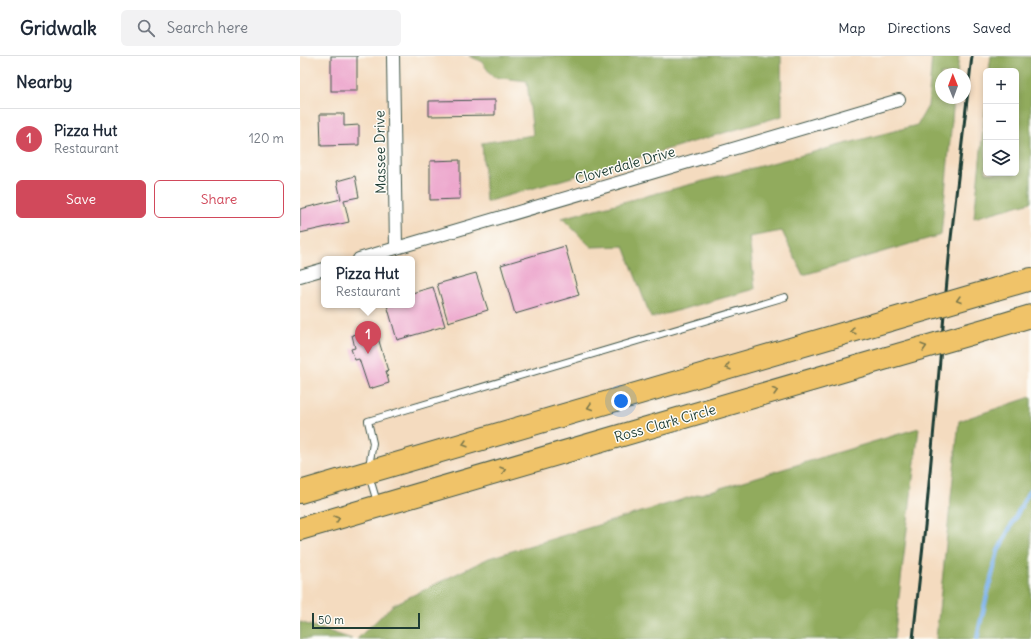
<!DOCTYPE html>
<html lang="en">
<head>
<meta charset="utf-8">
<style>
	body { margin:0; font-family:Delius,sans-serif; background:#f2f2f3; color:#1f2937 }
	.controls { position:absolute; right:12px; top:12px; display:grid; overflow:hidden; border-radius:6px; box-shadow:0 2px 6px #0003 }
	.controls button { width:36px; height:36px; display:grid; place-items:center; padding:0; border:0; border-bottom:1px solid #e0e1e3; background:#fff; color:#1f2937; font:20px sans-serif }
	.compass { position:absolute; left:635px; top:12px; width:36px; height:36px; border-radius:50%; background:#fff; box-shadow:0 2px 6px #0003; rotate:359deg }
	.scale { position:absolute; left:12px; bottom:10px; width:108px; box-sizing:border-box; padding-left:4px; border:2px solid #1f3d34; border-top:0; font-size:11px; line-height:14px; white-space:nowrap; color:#1f3d34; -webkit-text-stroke:3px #fdfcf7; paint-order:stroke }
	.you { position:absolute; left:321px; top:345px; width:14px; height:14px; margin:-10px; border:3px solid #fff; border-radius:50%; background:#1a73e8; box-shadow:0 0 0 6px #1a73e833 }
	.badge { display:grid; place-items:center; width:26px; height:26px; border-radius:50%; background:#d1495b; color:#fff; font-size:13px; font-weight:700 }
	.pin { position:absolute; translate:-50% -33px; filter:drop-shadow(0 1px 2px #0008) }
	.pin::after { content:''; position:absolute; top:21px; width:14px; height:12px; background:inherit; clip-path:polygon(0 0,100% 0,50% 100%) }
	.popup { position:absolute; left:21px; top:200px; width:94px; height:52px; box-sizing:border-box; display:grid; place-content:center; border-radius:6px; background:#fff; filter:drop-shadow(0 1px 3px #0005); font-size:13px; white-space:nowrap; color:#747a83 }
	.popup b { font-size:15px; color:#1f2937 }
	.popup::after { content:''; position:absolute; left:50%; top:100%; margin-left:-8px; border:8px solid transparent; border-top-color:#fff }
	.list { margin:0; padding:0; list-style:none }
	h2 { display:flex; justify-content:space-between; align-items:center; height:52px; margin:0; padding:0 16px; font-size:17px }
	h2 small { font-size:13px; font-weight:400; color:#747a83 }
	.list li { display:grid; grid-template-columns:26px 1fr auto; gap:12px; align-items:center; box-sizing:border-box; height:60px; padding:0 16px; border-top:1px solid #e0e1e3 }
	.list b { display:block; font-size:15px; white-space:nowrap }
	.list p { margin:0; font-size:13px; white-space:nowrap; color:#747a83 }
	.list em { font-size:13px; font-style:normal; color:#747a83 }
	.actions { display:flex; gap:8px; padding:12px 16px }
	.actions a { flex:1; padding:9px 0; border:1px solid #d1495b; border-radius:6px; text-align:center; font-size:14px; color:#d1495b }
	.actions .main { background:#d1495b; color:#fff }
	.icon { flex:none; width:22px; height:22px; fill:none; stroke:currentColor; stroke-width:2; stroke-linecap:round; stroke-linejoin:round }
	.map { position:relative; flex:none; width:731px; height:583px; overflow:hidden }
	header { display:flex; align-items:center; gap:24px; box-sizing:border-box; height:56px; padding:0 20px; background:#fff; border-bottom:1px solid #e0e1e3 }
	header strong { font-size:19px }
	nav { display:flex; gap:22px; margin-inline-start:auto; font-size:14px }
	.search { width:280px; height:36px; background:#f2f2f3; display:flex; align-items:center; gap:10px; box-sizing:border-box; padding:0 14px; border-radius:6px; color:#747a83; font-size:15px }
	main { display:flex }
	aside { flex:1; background:#fff }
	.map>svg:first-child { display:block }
	.forest { fill:#91ab5d; stroke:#587448 }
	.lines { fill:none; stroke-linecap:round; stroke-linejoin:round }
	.stream { stroke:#7eb4ec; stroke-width:4.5 }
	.building { fill:#eda7cd }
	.lane-casing { stroke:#3f5549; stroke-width:8 }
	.street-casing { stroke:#3f5549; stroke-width:14 }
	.highway-casing { stroke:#3f5549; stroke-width:24 }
	.lane { stroke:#fff; stroke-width:6 }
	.street { stroke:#fff; stroke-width:12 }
	.highway { stroke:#f0c369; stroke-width:22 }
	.rail { stroke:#1f3d34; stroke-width:3 }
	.highway-bridge-casing { stroke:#3f5549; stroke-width:24; stroke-linecap:butt }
	.highway-bridge { stroke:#f0c369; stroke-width:22 }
	.oneway { stroke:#7d794c }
	.labels { text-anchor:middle; stroke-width:3; stroke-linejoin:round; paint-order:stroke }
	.street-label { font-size:14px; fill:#1f3d34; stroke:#fdfcf7 }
</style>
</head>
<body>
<header>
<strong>Gridwalk</strong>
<div class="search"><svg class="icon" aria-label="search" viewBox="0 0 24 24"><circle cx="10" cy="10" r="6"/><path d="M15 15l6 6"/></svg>Search here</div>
<nav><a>Map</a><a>Directions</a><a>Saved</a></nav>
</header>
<main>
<aside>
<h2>Nearby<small></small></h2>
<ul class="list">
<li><span class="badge">1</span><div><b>Pizza Hut</b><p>Restaurant</p></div><em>120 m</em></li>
</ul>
<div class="actions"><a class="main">Save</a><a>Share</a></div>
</aside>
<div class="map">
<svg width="731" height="583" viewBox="0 0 731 583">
	<rect width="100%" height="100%" fill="#fdfcf7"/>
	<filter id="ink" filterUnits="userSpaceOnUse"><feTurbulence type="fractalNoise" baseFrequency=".025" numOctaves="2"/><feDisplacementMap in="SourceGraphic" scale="8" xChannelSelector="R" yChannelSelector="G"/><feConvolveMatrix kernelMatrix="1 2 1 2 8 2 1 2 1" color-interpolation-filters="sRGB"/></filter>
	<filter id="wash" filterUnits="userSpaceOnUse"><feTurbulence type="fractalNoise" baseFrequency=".012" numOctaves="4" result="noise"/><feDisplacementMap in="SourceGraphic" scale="16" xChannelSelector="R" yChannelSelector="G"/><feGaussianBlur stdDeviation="0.9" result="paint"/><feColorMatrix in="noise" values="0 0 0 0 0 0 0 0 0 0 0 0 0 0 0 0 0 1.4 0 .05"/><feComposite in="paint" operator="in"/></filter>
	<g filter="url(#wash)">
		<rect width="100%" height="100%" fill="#f4dbbf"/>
		<g class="forest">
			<polygon points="169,0 481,0 482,60 186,146 182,87 233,79 227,25 193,21 181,5"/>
			<polygon points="632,0 659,0 657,18 641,18 641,42 654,42 641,179 503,219 482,175 449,181 455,233 351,262 324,190 291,191 262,162 617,69 628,50"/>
			<polygon points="691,0 731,1 731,146 674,162 686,47 686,117 716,117 716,15 689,15"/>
			<polygon points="731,341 731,583 636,583 659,365"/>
			<polygon points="619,372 594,583 57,583 93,549 189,502"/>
			<polygon points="0,566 52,583 0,583"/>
		</g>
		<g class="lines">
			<polyline class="stream" points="677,583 680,568 698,495 728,437 731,434"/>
		</g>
		<g id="blocks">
			<g class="building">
				<rect x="31" y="0" width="26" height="35"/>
				<polygon points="195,44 195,59 129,60 129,45"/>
				<polygon points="20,58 44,58 44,70 59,69 59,89 21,90"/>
				<polygon points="160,104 160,143 130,144 130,105"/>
				<polygon points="55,120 59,141 44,144 49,166 0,177 0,153 41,143 37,125"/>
				<polygon points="265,190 279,239 215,258 201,209"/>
				<polygon points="176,217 188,254 148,266 137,228"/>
				<polygon points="133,231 145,270 97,284 87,249 112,249 112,237"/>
				<polygon points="75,272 88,315 86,315 89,327 69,333 59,303 55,304 51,293 55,292 52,279"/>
			</g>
		</g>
	</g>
	<g filter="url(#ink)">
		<use href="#blocks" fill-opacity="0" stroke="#3f5549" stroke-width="1"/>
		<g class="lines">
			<defs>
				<polyline id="lane" points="77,446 68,416 73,387 68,365 485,241"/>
				<g id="street">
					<polyline points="93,0 96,192"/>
					<polyline points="59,203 599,44"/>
					<polyline points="0,220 24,213"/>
				</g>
				<g id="highway">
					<polyline points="696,233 731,223"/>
					<polyline points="691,272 731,260"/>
					<polyline points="0,436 590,264"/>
					<polyline points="0,473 587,302"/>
				</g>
			</defs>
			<use href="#lane" class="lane-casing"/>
			<use href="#street" class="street-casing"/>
			<use href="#highway" class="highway-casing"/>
			<use href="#lane" class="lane"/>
			<use href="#street" class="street"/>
			<use href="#highway" class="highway"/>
			<polyline class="rail" points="613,583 626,461 650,191 672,0"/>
			<defs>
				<g id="highway-bridge">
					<polyline points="590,264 696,233"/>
					<polyline points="587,302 691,272"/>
				</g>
			</defs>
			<use href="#highway-bridge" class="highway-bridge-casing"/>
			<use href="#highway-bridge" class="highway-bridge"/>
		</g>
		<defs><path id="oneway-chevron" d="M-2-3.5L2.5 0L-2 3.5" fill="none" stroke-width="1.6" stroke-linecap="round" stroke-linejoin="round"/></defs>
		<g class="oneway">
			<use href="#oneway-chevron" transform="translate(659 244) rotate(164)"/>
			<use href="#oneway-chevron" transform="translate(553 275) rotate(164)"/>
			<use href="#oneway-chevron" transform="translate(624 291) rotate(-16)"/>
			<use href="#oneway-chevron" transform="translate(428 311) rotate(164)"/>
			<use href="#oneway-chevron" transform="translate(475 335) rotate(-16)"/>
			<use href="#oneway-chevron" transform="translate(290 351) rotate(164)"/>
			<use href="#oneway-chevron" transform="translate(165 388) rotate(164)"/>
			<use href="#oneway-chevron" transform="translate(203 414) rotate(-16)"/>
			<use href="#oneway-chevron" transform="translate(37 463) rotate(-16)"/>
		</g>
	</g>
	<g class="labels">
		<g class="street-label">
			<text transform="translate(80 96) rotate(-91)" y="5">Massee Drive</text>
			<text transform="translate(325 109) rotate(-16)" y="5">Cloverdale Drive</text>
			<text transform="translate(365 367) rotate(-16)" y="5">Ross Clark Circle</text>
		</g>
	</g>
</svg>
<div class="controls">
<button>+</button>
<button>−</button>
<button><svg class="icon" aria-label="layers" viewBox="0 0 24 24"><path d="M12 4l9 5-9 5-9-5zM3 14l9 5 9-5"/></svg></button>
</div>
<svg class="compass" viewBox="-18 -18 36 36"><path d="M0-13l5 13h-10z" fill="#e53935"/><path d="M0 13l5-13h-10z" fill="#747a83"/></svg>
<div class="scale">50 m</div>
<div class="you"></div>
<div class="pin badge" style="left:68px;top:298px">1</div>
<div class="popup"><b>Pizza Hut</b>Restaurant</div>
</div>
</main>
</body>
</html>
